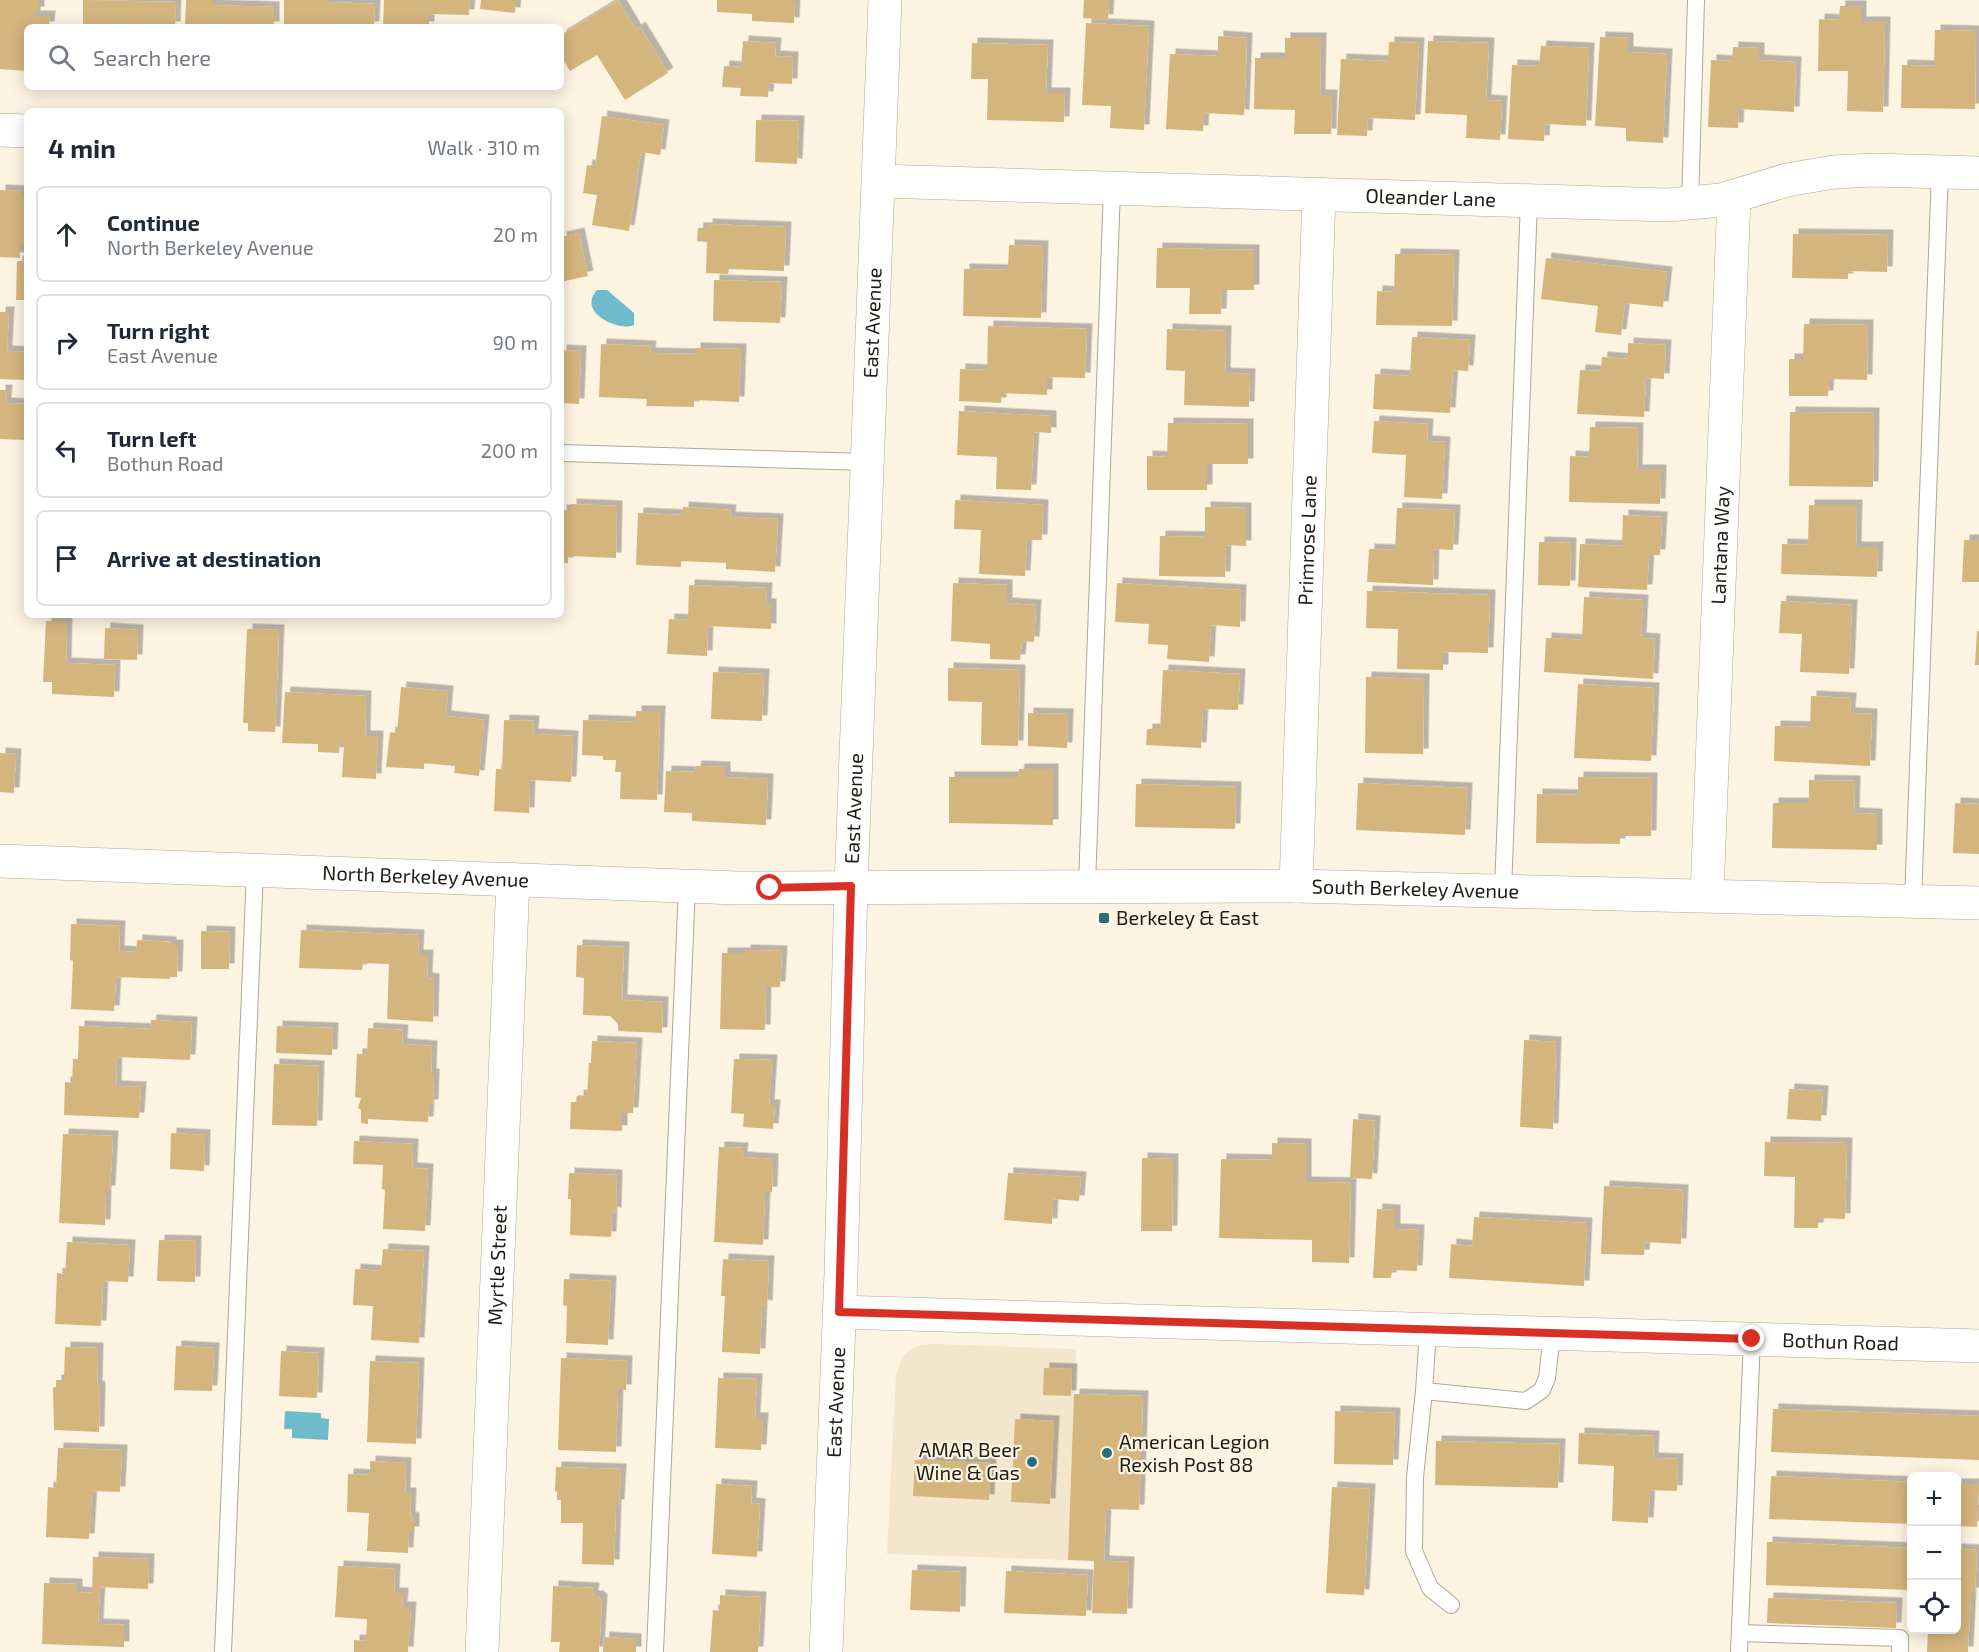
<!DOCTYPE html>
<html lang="en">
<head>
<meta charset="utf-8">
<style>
	body { margin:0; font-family:"Exo 2",sans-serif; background:#f2f2f3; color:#1f2937 }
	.controls { position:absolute; right:18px; bottom:18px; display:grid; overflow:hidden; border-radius:9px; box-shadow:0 3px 15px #0003 }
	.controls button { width:54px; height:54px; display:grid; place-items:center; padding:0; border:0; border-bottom:2px solid #e0e1e3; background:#fff; color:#1f2937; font:30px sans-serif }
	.stop { position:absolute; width:18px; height:18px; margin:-14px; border:4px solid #d93025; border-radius:50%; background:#fff }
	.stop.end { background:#d93025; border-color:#fff; box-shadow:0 2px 6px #0008 }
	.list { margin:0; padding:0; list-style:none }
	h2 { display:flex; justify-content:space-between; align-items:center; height:78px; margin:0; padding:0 24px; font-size:26px }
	h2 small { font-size:20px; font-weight:400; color:#747a83 }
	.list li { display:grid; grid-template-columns:39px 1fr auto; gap:18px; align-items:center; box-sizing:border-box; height:96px; margin:0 12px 12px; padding:0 12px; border:2px solid #e0e1e3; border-radius:9px }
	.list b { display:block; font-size:22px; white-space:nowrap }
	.list p { margin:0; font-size:20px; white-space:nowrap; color:#747a83 }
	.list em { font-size:20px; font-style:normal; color:#747a83 }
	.icon { flex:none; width:33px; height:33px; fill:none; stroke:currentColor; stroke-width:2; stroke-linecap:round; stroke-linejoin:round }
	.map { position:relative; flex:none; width:1979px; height:1652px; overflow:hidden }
	.search { position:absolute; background:#fff; box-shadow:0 3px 15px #0003; left:24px; top:24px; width:540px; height:66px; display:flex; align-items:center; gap:15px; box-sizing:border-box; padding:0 21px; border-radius:9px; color:#747a83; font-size:22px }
	.panel { position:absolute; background:#fff; box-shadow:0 3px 15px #0003; left:24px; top:108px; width:540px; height:510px; border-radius:9px }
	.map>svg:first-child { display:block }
	.built { fill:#f4e5cd }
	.water { fill:#6dbbcb }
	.building { fill:#d5b57e; filter:url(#shadow) }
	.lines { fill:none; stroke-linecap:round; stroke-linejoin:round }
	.service-casing { stroke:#b1a796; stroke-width:18 }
	.minor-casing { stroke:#b1a796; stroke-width:34 }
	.tertiary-casing { stroke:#b1a796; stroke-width:34 }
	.primary-casing { stroke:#b1a796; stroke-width:34 }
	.service { stroke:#fff; stroke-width:16 }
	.minor { stroke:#fff; stroke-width:33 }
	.tertiary { stroke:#fff; stroke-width:33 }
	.primary { stroke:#fff; stroke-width:33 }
	.route { stroke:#d93025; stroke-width:8 }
	.poi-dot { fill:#276e7c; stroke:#fdf3e1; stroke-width:2 }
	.labels { text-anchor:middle; stroke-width:4.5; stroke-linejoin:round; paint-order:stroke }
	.street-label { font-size:20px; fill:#1f1c15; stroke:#fdf3e1 }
	.poi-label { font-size:20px; fill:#1f1c15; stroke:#fdf3e1; text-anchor:start }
</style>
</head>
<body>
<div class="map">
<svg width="1979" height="1652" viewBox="0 0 1979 1652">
	<defs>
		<filter id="shadow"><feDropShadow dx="5.5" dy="-5.5" stdDeviation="0" flood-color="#0004"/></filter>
	</defs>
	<rect width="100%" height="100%" fill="#fdf3e1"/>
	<polygon class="built" points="932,1344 1076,1349 1068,1560 887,1554 896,1374 903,1357 910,1350 921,1345"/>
	<g class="water">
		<path d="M597,290H607L634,313V325C620,332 576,313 597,290Z"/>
		<polygon points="285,1411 321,1413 321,1418 329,1419 328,1440 292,1438 292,1429 284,1429"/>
	</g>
	<g class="building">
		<polygon points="0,0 39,0 39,12 35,12 35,16 50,16 49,27 27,27 27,71 0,69"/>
		<polygon points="83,0 176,2 175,27 83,27"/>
		<polygon points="186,0 213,0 213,5 274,7 274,27 185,27"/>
		<polygon points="284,0 329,0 329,2 375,4 374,27 284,27"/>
		<polygon points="384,0 470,0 469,15 429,14 429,27 383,27"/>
		<polygon points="481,0 516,0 515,13 480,9"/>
		<polygon points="618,0 636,30 640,27 668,73 625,100 597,55 570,71 561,56 561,35"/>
		<polygon points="717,0 795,0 794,23 752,21 752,14 717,12"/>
		<polygon points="1084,0 1109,0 1108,20 1083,18"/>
		<polygon points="1840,6 1861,6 1861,22 1885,22 1883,112 1847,111 1848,71 1818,71 1819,19 1839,20"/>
		<polygon points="1086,23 1149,26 1144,130 1110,128 1111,106 1082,105"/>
		<polygon points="1935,30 1976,31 1975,109 1901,108 1902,65 1934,66"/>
		<polygon points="1218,36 1247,38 1244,115 1204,113 1203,131 1166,129 1170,54 1218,56"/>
		<polygon points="1600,37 1628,38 1628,52 1667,54 1663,143 1626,141 1626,128 1595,126"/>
		<polygon points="1285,38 1321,38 1320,95 1332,95 1331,134 1294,134 1295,110 1254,109 1255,58 1285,58"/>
		<polygon points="743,41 776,43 775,56 793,57 792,84 769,83 768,97 740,96 741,88 722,87 724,66 741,67"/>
		<polygon points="1428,41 1489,43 1486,100 1502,101 1500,140 1466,138 1467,115 1425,113"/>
		<polygon points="1389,42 1419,43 1415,120 1368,118 1367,136 1337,135 1341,59 1388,61"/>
		<polygon points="972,43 1048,45 1046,93 1065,93 1064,122 987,120 988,79 971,79"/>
		<polygon points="1541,46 1589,48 1586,126 1545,124 1544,141 1508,139 1512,65 1539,66"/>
		<polygon points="1733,47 1759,48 1759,60 1796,62 1794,112 1739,109 1738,128 1708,127 1711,60 1732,61"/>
		<polygon points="602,116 664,125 660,155 641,152 629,231 592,225 597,195 583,193 587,165 595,166"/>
		<polygon points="756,120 799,121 797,164 755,162"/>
		<polygon points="0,190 22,191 22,196 27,196 27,245 20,245 20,258 0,257"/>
		<polygon points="707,224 786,227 784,271 729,269 728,274 706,273 707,242 697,241 698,228 707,228"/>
		<polygon points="579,233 588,276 561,282 561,237"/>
		<polygon points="1793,234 1888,235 1887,272 1848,271 1848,279 1792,278"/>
		<polygon points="1009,245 1043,246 1041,318 963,316 964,269 1008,270"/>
		<polygon points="1157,248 1254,250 1254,290 1222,290 1221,314 1189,314 1190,288 1156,288"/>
		<polygon points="1395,254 1454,255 1452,326 1376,325 1377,291 1394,292"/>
		<polygon points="1546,258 1667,272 1663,307 1625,303 1621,335 1595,332 1598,306 1541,299"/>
		<polygon points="17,261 27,261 27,300 16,300"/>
		<polygon points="714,280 782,282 780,323 713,321"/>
		<polygon points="0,312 9,312 7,351 27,352 27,380 0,379"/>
		<polygon points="1804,324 1868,325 1867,380 1829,379 1828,396 1789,396 1789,359 1803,359"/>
		<polygon points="988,326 1087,329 1085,378 1047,377 1047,395 1002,393 1001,403 959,401 960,369 987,370"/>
		<polygon points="1167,329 1226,331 1225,373 1250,374 1249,407 1184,405 1185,371 1166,370"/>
		<polygon points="1412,337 1470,340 1468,371 1453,370 1450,413 1373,409 1375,374 1410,376"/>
		<polygon points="1628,343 1666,345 1664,379 1646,378 1644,417 1577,414 1580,370 1601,371 1602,357 1628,359"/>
		<polygon points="601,344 651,346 650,353 695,354 695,348 741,349 739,402 694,400 694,407 646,406 647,399 599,397"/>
		<polygon points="561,350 581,351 579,404 561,403"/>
		<polygon points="0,390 7,390 6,403 27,404 27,440 0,439"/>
		<polygon points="959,411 1051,416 1051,433 1034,432 1031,490 996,489 997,457 957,455"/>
		<polygon points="1790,412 1874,413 1873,487 1789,486"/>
		<polygon points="1374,421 1428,424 1427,441 1445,442 1442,499 1404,497 1406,455 1372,453"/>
		<polygon points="1168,423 1248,424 1248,464 1207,464 1207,490 1147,490 1147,456 1167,457"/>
		<polygon points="1590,427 1638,428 1637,470 1661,470 1660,504 1569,502 1570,456 1589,457"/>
		<polygon points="955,500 1043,505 1042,540 1027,540 1025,576 979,574 981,530 954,529"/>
		<polygon points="571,504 617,506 616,558 568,556 568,563 561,563 561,510 571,510"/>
		<polygon points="1809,505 1857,505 1856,547 1878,547 1877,577 1781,574 1782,544 1808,545"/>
		<polygon points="683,507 731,510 730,517 778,519 775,572 726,569 726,563 681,561 681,567 636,565 638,513 683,515"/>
		<polygon points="1205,507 1246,508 1246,546 1226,545 1225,577 1159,576 1160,536 1205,537"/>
		<polygon points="1397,508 1455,510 1453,550 1434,549 1433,585 1367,582 1369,549 1395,550"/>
		<polygon points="1623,515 1662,517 1660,555 1649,555 1647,590 1578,587 1580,544 1622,546"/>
		<polygon points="1964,540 1979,540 1979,582 1962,582"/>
		<polygon points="1539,542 1571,543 1570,586 1538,585"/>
		<polygon points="953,583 1007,585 1007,603 1036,605 1034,642 1022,641 1020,660 990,659 990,644 951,641"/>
		<polygon points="1117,583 1241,590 1240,627 1211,625 1209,662 1167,659 1168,645 1148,644 1149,624 1115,622"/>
		<polygon points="689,585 767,588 766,604 771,604 771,629 708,626 707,656 667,654 669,619 688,620"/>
		<polygon points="1367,591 1490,595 1488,653 1443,652 1443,670 1397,669 1398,629 1366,628"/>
		<polygon points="1584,597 1643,600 1641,638 1655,639 1653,679 1544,672 1546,638 1582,640"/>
		<polygon points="1781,601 1852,605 1849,674 1800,672 1802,634 1779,633"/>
		<polygon points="46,621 67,621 66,663 115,665 114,697 52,694 52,682 43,682"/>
		<polygon points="105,628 138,630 137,660 104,659"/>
		<polygon points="247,629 279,630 275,732 248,731 248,723 243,723"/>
		<polygon points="1977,631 1979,631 1979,665 1975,665"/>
		<polygon points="948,668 1020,670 1018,746 981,745 982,702 948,701"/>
		<polygon points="1163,670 1240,674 1238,710 1203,709 1201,748 1146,745 1147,729 1160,729"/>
		<polygon points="713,672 764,674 762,721 711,719"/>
		<polygon points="1366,677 1424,679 1423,754 1365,753"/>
		<polygon points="1578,684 1654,688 1651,761 1574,758"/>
		<polygon points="401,687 448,691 446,716 484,720 479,776 454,773 455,766 424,763 424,769 386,767 390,732 397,733"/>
		<polygon points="285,692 366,696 365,736 378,736 376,779 342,777 344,744 340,744 339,753 318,752 318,744 282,743"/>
		<polygon points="1811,696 1851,698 1850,713 1872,714 1870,766 1774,761 1775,726 1810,727"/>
		<polygon points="636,711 660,711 657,800 620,799 621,772 615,772 616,760 603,760 603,756 582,755 583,720 636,722"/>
		<polygon points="1028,713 1068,714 1067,748 1028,746"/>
		<polygon points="504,720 534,721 533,734 573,736 571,782 530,780 529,813 494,811 496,769 502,769"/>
		<polygon points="0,753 16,754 14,793 0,792"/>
		<polygon points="696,766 725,767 725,777 768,779 766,825 692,821 692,813 664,812 666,771 695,772"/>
		<polygon points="1019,769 1053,769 1053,825 949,823 949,777 1018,777"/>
		<polygon points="1578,777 1652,778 1651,836 1620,836 1620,844 1536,843 1537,794 1578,795"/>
		<polygon points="1809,780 1855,781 1854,813 1877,814 1877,850 1772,848 1773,803 1809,803"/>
		<polygon points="1358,783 1467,788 1465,835 1356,830"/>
		<polygon points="1136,784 1236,787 1235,829 1135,827"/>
		<polygon points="1955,803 1979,804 1979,854 1953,853"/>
		<polygon points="71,924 120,926 119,951 136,952 137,940 171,942 171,945 178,945 177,977 170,977 170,979 116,977 114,1011 71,1009 73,961 70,960"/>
		<polygon points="301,930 419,935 418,955 428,955 427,978 434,979 433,1022 387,1019 389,964 363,963 362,970 299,968"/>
		<polygon points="201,931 230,932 229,969 201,969"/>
		<polygon points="577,945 624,947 622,1000 663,1002 662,1033 618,1031 618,1024 610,1016 583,1015 584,978 576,977"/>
		<polygon points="745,950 782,951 780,987 766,987 765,1030 720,1029 722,953 745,953"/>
		<polygon points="151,1020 192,1022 190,1060 117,1057 116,1086 141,1087 139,1118 64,1115 65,1082 72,1083 73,1059 78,1059 79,1026 150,1029"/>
		<polygon points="277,1026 333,1028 332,1055 276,1053"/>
		<polygon points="368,1028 403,1030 402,1044 432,1046 431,1074 434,1074 433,1105 429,1105 428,1122 368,1119 368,1124 361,1123 361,1110 358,1108 361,1098 355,1097 357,1054 367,1054"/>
		<polygon points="1524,1040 1556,1042 1553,1129 1520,1127"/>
		<polygon points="592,1041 637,1043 633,1113 622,1113 622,1131 570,1129 571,1102 578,1102 578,1095 587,1096 589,1063 591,1063"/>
		<polygon points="734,1059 772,1060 769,1105 775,1105 773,1129 743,1127 744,1114 731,1113"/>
		<polygon points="274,1064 319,1066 317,1126 272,1125"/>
		<polygon points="1789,1089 1823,1091 1821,1121 1787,1119"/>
		<polygon points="1353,1119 1375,1121 1372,1179 1350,1178"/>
		<polygon points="171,1133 205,1135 204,1171 170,1169"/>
		<polygon points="63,1134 113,1136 110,1191 106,1191 105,1225 59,1223"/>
		<polygon points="354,1141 413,1144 412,1168 428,1169 425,1231 383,1229 385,1190 382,1189 383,1165 353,1164"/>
		<polygon points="1765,1142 1847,1143 1845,1219 1819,1218 1818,1228 1794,1228 1795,1177 1764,1176"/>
		<polygon points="1272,1143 1306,1144 1306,1182 1351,1183 1349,1263 1312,1262 1312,1240 1219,1238 1221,1159 1272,1160"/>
		<polygon points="719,1147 743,1148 742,1157 773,1159 772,1192 765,1192 763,1245 714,1242"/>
		<polygon points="1142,1158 1173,1159 1172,1231 1141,1231"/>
		<polygon points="569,1173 617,1175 616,1213 612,1212 611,1237 570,1235 571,1199 568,1199"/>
		<polygon points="1008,1173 1081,1177 1079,1201 1053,1199 1052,1224 1004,1220"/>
		<polygon points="1604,1186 1683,1190 1681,1244 1645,1242 1644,1255 1601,1254"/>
		<polygon points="1377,1209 1395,1210 1395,1229 1419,1230 1417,1271 1392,1270 1391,1278 1373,1278"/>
		<polygon points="1474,1217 1587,1223 1584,1286 1449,1278 1451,1244 1472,1246"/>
		<polygon points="159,1240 196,1241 195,1282 157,1281"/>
		<polygon points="67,1242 130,1245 128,1282 103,1281 101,1326 55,1324 57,1273 65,1274"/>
		<polygon points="383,1249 424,1251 419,1343 371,1340 373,1306 353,1305 355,1269 381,1271"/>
		<polygon points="723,1259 769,1261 767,1306 762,1305 760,1354 722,1352 725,1296 721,1296"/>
		<polygon points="564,1279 611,1281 608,1345 566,1343 567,1306 563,1305"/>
		<polygon points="176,1346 214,1348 212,1391 174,1390"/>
		<polygon points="65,1347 98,1348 97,1386 100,1387 99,1432 54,1430 53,1387 56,1387 56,1380 64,1380"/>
		<polygon points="281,1351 319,1353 317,1398 279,1396"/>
		<polygon points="561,1358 627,1361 626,1390 618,1390 616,1452 558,1450"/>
		<polygon points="370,1361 419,1363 416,1444 367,1442"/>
		<polygon points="1044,1368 1072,1369 1071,1396 1043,1395"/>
		<polygon points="718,1378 757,1379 755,1418 763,1418 761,1450 715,1448"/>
		<polygon points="1074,1394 1143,1396 1139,1510 1106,1509 1104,1561 1129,1562 1127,1614 1092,1613 1094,1561 1068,1560"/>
		<polygon points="1773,1409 1979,1416 1979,1460 1771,1452"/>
		<polygon points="1335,1411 1395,1413 1393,1465 1334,1464"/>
		<polygon points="1015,1419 1054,1421 1050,1504 1011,1502"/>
		<polygon points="1579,1433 1654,1436 1653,1458 1678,1459 1677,1491 1650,1490 1648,1523 1612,1521 1614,1466 1578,1464"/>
		<polygon points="1436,1441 1560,1444 1558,1488 1435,1485"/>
		<polygon points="58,1448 122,1450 120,1492 92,1491 89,1539 46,1537 48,1487 56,1488"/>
		<polygon points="915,1460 991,1463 989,1500 913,1496"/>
		<polygon points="370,1461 406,1463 405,1493 411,1493 410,1517 414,1518 414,1532 409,1532 408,1553 367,1551 369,1513 347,1512 348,1474 370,1475"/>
		<polygon points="556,1467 621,1469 619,1505 616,1505 614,1565 582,1564 583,1523 561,1523 561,1500 557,1500 557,1492 555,1491"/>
		<polygon points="1771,1476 1912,1482 1912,1524 1769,1519"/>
		<polygon points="716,1484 752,1486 751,1503 760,1504 757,1557 712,1554"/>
		<polygon points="1956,1484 1979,1484 1977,1527 1956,1526"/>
		<polygon points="1332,1487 1370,1489 1364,1595 1326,1593"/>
		<polygon points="1767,1542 1912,1548 1912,1590 1766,1585"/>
		<polygon points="1956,1549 1977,1550 1975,1593 1971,1593 1968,1652 1927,1652 1928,1630 1956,1630"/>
		<polygon points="93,1557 149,1559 148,1589 100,1587 98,1624 124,1625 124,1647 42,1644 44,1583 77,1584 77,1592 92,1593"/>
		<polygon points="338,1566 395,1569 394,1593 403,1593 402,1607 411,1607 408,1652 354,1652 354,1640 366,1641 367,1619 335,1617"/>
		<polygon points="912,1570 961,1572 960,1612 910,1610"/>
		<polygon points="1006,1571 1088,1575 1086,1616 1004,1613"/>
		<polygon points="553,1586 594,1588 593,1596 598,1596 602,1600 599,1652 559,1652 560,1642 551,1642"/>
		<polygon points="720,1595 761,1597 758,1652 710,1652 713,1610 720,1611"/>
		<polygon points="1768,1598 1897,1603 1896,1628 1767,1623"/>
		<polygon points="604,1637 636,1639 636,1652 603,1652"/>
	</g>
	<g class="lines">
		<defs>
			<g id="service">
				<polyline points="1690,204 1696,0"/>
				<polyline points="561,453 867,462"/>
				<polyline points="1087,885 1112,188"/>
				<polyline points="1503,891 1529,201"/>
				<polyline points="1913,901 1940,171"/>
				<polyline points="1428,1330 1424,1391 1415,1477 1414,1551 1430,1588 1451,1605"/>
				<polyline points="1424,1391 1526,1401 1542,1390 1547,1378 1552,1334"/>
				<polyline points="1740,1633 1900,1638 1900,1652"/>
				<polyline points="223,1652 255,870"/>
				<polyline points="655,1652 687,886"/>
				<polyline points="1739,1652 1752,1339"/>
			</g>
			<g id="minor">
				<polyline points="0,130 27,131"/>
				<path id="s1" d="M879,181L1668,205L1721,200L1787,180L1834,172L1873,170L1979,173"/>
				<path id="s2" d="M1296,886L1319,194"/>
				<path id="s3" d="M1707,895L1734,197"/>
				<path id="s4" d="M839,1312L1979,1346"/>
				<path id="s5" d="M482,1652L513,879"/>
			</g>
			<g id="tertiary">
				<path id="s6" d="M0,861L738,888L1296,886L1979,903"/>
			</g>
			<g id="primary">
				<path id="s7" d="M826,1652L841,1273L851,886L885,0"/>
			</g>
		</defs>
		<use href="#service" class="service-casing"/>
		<use href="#minor" class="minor-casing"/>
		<use href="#tertiary" class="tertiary-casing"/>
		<use href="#primary" class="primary-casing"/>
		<use href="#service" class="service"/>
		<use href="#minor" class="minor"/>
		<use href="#tertiary" class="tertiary"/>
		<use href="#primary" class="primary"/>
	</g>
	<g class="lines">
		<polyline class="route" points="770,888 851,886 839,1312 1752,1339"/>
	</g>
	<g class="poi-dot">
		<rect x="1098" y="912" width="12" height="12" rx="3"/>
		<circle cx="1107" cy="1453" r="6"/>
		<circle cx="1032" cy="1462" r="6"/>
	</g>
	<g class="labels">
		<g class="street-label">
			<text dy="7" stroke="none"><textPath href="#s1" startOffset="552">Oleander Lane</textPath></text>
			<text dy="7" stroke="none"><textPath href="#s7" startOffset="1330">East Avenue</textPath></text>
			<text dy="7" stroke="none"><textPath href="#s2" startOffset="346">Primrose Lane</textPath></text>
			<text dy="7" stroke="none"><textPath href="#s3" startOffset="350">Lantana Way</textPath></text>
			<text dy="7" stroke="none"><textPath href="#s7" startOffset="844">East Avenue</textPath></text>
			<text dy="7" stroke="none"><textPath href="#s6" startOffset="426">North Berkeley Avenue</textPath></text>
			<text dy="7" stroke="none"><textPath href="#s6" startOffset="1416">South Berkeley Avenue</textPath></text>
			<text dy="7" stroke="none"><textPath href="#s5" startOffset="387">Myrtle Street</textPath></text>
			<text dy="7" stroke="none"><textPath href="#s4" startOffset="1002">Bothun Road</textPath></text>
			<text dy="7" stroke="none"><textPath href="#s7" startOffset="250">East Avenue</textPath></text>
		</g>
		<g class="poi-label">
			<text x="1116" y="925">Berkeley &amp; East</text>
			<text x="1119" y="1449">American Legion<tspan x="1119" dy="23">Rexish Post 88</tspan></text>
			<text x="1020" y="1457" text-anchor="end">AMAR Beer<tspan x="1020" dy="23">Wine &amp; Gas</tspan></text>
		</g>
	</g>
</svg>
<div class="controls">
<button>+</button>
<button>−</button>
<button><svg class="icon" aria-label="locate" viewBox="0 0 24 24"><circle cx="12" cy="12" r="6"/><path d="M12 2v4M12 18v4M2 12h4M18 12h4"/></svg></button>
</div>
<div class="stop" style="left:770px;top:888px"></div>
<div class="stop end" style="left:1752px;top:1339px"></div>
<div class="search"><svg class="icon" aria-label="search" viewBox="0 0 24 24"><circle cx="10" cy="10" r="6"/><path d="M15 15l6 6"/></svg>Search here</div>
<section class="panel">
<h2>4 min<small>Walk · 310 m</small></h2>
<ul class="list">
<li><svg class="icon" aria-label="ahead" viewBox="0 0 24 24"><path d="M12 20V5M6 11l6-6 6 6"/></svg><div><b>Continue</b><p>North Berkeley Avenue</p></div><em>20 m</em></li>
<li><svg class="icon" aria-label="right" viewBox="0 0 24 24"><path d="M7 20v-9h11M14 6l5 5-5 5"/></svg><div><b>Turn right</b><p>East Avenue</p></div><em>90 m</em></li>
<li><svg class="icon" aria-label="left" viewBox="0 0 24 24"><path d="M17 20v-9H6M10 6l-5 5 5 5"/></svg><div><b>Turn left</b><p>Bothun Road</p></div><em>200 m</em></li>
<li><svg class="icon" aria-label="arrive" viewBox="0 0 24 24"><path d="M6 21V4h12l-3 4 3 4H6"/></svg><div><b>Arrive at destination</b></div></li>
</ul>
</section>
</div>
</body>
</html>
